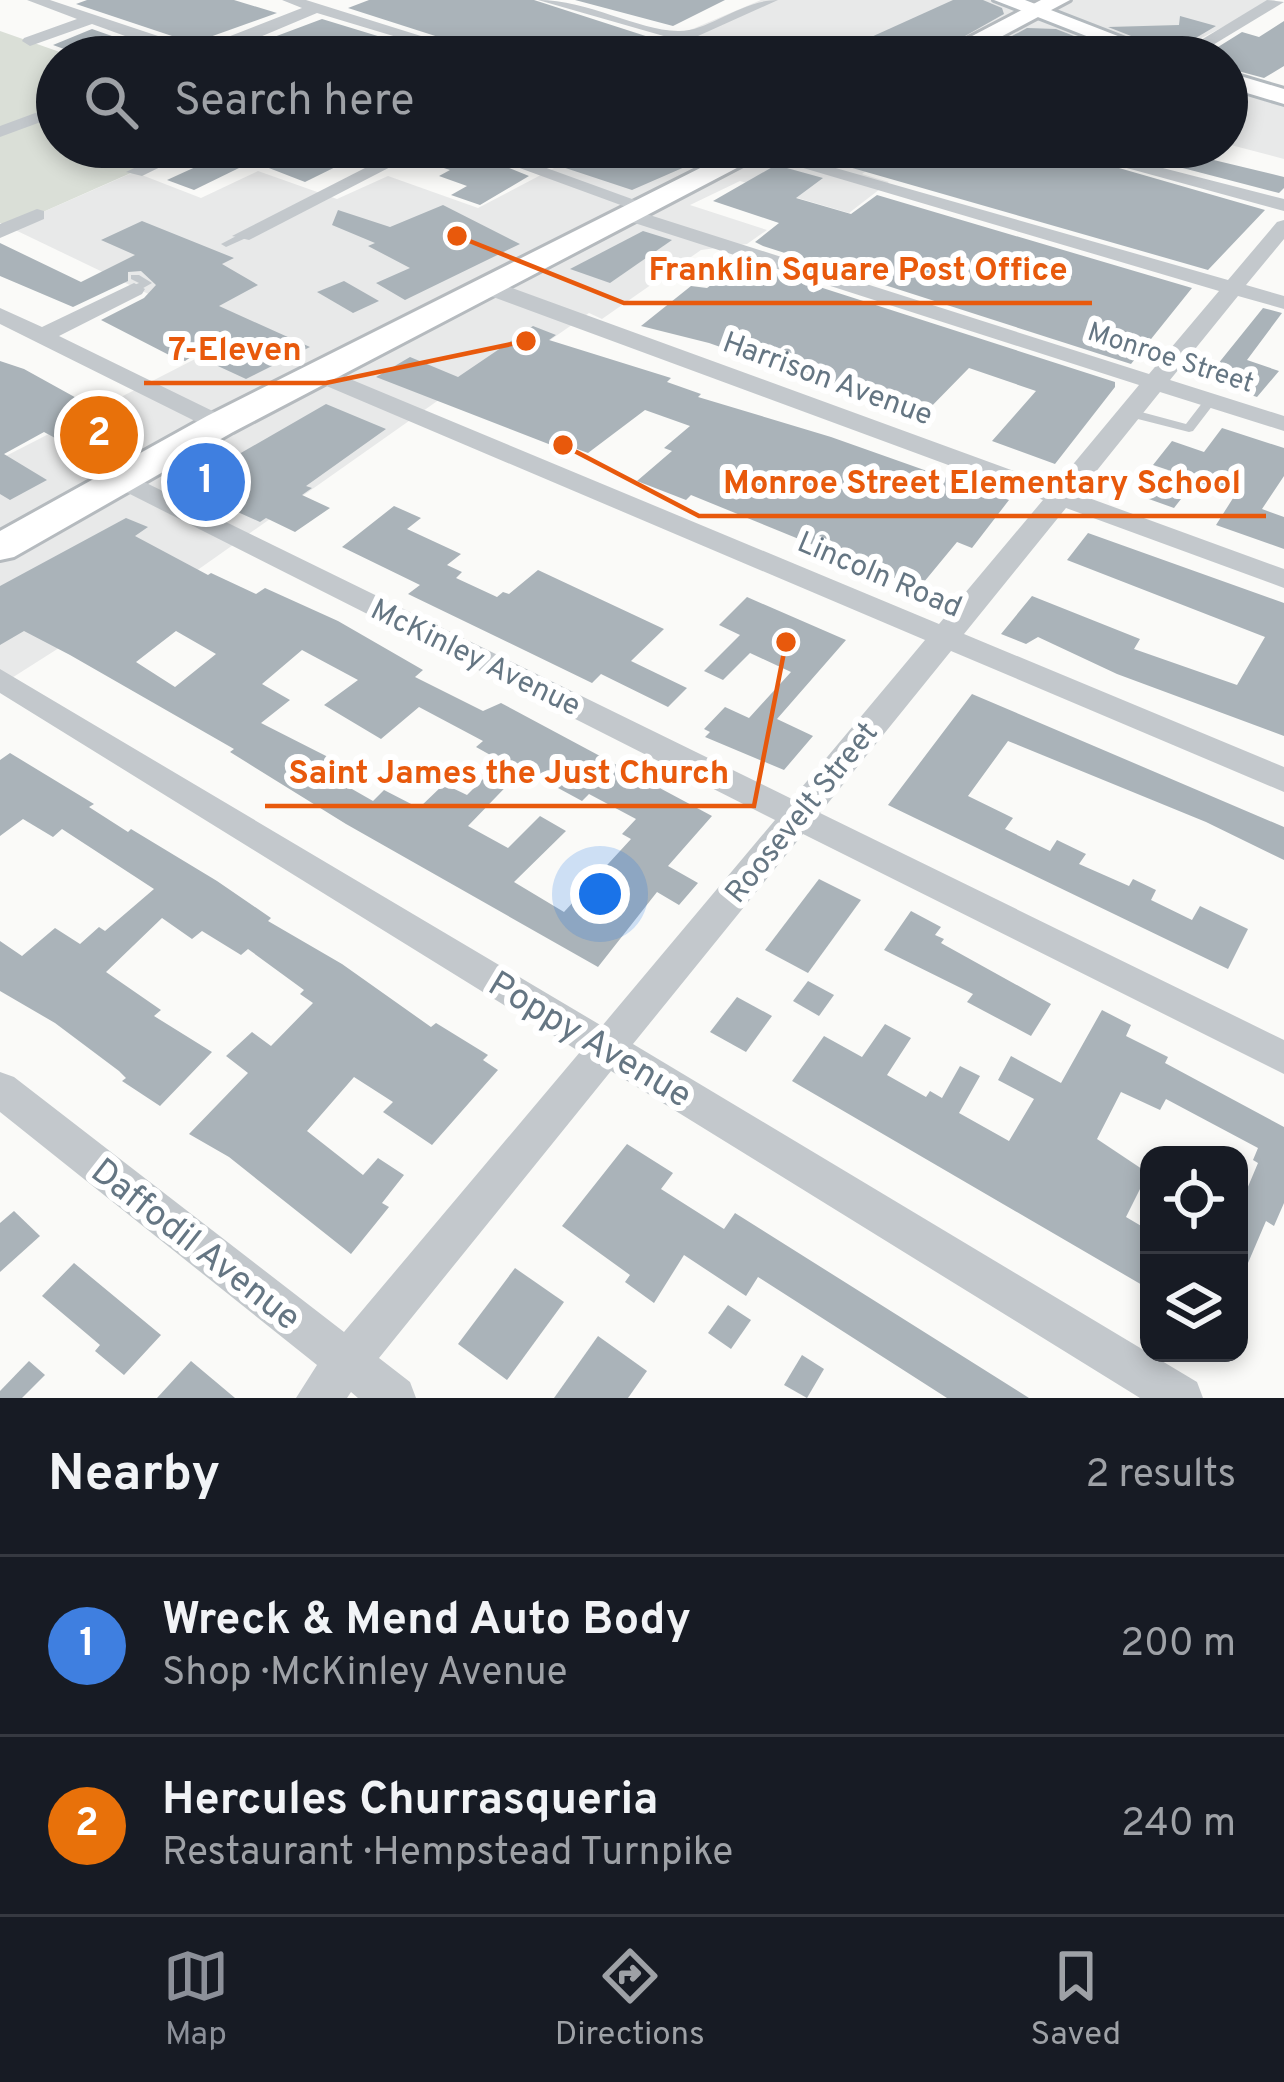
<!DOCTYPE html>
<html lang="en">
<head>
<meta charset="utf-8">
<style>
	body { margin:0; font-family:Overpass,sans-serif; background:#242831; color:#f1f3f6 }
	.controls { position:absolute; right:36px; bottom:36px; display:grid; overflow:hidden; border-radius:24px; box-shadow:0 6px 18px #0003 }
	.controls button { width:108px; height:108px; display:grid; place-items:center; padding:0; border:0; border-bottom:3px solid #363941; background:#171b24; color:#f1f3f6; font:60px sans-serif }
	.you { position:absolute; left:600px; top:894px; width:42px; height:42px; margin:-30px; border:9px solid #fff; border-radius:50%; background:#1a73e8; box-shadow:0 0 0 18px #1a73e833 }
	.badge { display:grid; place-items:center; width:78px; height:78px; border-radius:50%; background:#8c9099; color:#fff; font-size:39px; font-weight:700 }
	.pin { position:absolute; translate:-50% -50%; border:6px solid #fff; box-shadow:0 3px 12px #0006 }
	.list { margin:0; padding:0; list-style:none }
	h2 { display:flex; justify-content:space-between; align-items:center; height:156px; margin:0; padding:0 48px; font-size:51px }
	h2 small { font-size:39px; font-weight:400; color:#9ea1a6 }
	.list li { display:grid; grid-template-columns:78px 1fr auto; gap:36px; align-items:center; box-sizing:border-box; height:180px; padding:0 48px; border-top:3px solid #363941 }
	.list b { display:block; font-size:45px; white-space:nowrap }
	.list p { margin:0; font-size:39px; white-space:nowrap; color:#9ea1a6 }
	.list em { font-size:39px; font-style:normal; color:#9ea1a6 }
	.icon { flex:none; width:66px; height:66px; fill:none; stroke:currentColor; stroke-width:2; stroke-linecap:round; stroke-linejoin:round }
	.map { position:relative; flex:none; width:1284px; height:1398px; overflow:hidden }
	.search { position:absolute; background:#171b24; box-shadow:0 6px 18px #0003; left:36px; right:36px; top:36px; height:132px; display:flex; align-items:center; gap:30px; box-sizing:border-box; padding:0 42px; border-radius:66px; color:#9ea1a6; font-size:45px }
	.sheet { height:516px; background:#171b24 }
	nav { display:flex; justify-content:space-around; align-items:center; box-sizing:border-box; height:168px; border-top:3px solid #363941; background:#171b24; font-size:33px; color:#9ea1a6 }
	nav a { display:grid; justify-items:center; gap:6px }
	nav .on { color:#8c9099 }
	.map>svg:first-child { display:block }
	.built { fill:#e8e9e9 }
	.green { fill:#dadfd7 }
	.building { fill:#aab3b9; fill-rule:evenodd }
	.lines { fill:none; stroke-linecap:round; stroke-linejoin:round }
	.secondary-casing { stroke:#b3babf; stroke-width:6 }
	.primary-casing { stroke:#b5babe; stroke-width:6 }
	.service { fill:#c3c8cc; fill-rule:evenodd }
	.minor { fill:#c3c8cc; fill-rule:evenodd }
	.secondary { fill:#fff; fill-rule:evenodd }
	.primary { fill:#fff; fill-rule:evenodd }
	.labels { text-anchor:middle; stroke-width:12; stroke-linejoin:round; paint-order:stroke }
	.far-street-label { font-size:27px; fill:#657683; stroke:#fff }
	.street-label { font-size:30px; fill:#657683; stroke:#fff }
	.near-street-label { font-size:36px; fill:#657683; stroke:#fff }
	.leader { fill:none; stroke:#e8590c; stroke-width:4.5 }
	.callout-dot { fill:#e8590c; stroke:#fff; stroke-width:4.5 }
	.callout-label { font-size:33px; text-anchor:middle; font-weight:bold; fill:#e8590c; stroke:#fff; stroke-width:12; stroke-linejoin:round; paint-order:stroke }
</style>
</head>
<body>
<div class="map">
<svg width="1284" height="1398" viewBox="0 0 1284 1398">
	<rect width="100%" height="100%" fill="#fafaf8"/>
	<g class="built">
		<polygon points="761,0 1276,0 1170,54 1175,57 737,57 671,38"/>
		<polygon points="1227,76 1284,98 1284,159 1227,144"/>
		<polygon points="594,147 898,147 862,174 889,182 849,213 740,181 690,205 767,230 747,244 701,250 602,319 589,313 510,368 494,361 138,612 125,606 7,681 0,676 0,459 238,337 9,227 134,172 201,198 258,171 337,199 388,176 478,208"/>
	</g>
	<polygon class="green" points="0,31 74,57 57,57 57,147 140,147 167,157 9,227 0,223"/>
	<g class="building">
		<polygon points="87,0 234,0 277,13 193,43 76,4"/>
		<polygon points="369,0 534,0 689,50 688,57 532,57 463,38 454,42 348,8"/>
		<polygon points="575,0 725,0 673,26"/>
		<polygon points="953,0 983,0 1002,8 1004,14 928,57 827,57"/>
		<polygon points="1180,16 1216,26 1172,52 1108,27 1179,25"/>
		<polygon points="322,19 430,52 418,57 317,57 299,51 286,57 255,57 237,51"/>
		<polygon points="1284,21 1284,66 1264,78 1227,68 1227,57 1202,57 1242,32 1259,37"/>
		<polygon points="1027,28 1056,29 1128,57 973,57"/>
		<polygon points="92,29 163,54 86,57 53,45"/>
		<polygon points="215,147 376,147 305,182"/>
		<polygon points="433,147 458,147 529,176 480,205 451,195 467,186 439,176 450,170 416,159"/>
		<polygon points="502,147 578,147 612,159 632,149 687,166 632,190"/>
		<polygon points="803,147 924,147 952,155 962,147 1046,147 1265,210 1208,270 800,153"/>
		<polygon points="1197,156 1284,177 1284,188 1279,193 1175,166"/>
		<polygon points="213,159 239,168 194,190 167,180"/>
		<polygon points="776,165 823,178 796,198 851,214 877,195 1192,288 1131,364 763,246 755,242 779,223 713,201"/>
		<polygon points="443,205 520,244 405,300 376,283 410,268 368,246 375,243 332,225 338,210 390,227"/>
		<polygon points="142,221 234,258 222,264 258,285 219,306 310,347 246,379 194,355 185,361 171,356 101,320 144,298 156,285 141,271 128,272 128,281 73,307 0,276 0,243 81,282 135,255 101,240"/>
		<polygon points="643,231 672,240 610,283 570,269"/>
		<polygon points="742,262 1115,382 1115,387 1055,464 992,441 1036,391 969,368 921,417 709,343 641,326 691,286 707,288"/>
		<polygon points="344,281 379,301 353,313 317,292"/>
		<polygon points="1263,308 1282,313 1247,360 1279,371 1257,397 1205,380"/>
		<polygon points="533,326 556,335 549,340 671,378 667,382 701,394 698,397 831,437 1009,500 972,548 957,542 919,588 691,495 686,500 637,481 672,451 664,448 690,426 645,410 588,453 569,446 564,450 376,377 410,357 458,377"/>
		<polygon points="0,361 24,369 127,426 81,452 44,432 4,454 47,480 10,500 0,494"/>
		<polygon points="326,404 386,429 306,486 312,488 302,495 330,508 295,532 266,518 260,522 222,505 218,508 184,491 217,471 213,469"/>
		<polygon points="1222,428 1284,448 1284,476 1262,509 1284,517 1284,549 1216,525 1235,495 1195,481 1174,508 1146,498 1168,470 1153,465 1172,441 1204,452"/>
		<polygon points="394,506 421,518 407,529 461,554 447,565 462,572 456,578 497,597 503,592 509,594 538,570 664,629 631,661 687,688 668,707 601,674 592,683 408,594 420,585 342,547"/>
		<path d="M126,518L148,527L135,536L208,575L211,573L256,594L265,588L338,621L423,670L415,677L483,711L501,703L712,816L668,866L698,883L679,905L657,892L598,967L346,824L230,752L234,749L70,655L24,631L0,645V586ZM176,631L216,654L175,687L136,662ZM302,650L358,680L324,705L381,739L419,707L483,741L476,747L501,761L467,795L444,784L419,808L384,790L373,801L317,769L330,758L261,723L290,700L262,684ZM523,769L582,801L589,794L636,819L622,834L631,839L564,912L514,882L566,831L540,816L508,848L468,826Z"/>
		<polygon points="1088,533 1284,603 1284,736 1117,674 1038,637 1026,644 1001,634 1032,596 1140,639 1134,649 1237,685 1265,637 1067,560"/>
		<polygon points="747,597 846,640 777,719 813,736 784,770 705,737 710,732 704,729 725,707 749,718 791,672 750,653 723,680 704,671 740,635 719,625"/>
		<polygon points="972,694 1284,827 1284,860 1206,822 1008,741 968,796 1013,818 1005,829 1050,851 1057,840 1086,854 1079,864 1129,886 1133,879 1156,890 1151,900 1192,920 1200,906 1248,929 1228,969 888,805"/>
		<polygon points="10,753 94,804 89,807 128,832 131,829 217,881 271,918 268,921 342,964 431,1027 436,1023 488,1055 483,1060 498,1070 432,1145 383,1112 393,1102 354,1077 307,1131 363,1175 378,1158 404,1175 382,1203 389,1207 351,1254 229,1157 189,1134 248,1073 226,1056 252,1032 271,1046 313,1003 300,994 304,990 248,949 241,955 202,931 192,939 162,918 106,972 161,1010 154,1016 212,1052 160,1106 122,1081 126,1078 119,1071 55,1023 0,991 0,941 22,956 55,928 80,944 99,927 105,931 154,889 62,829 53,837 23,819 0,836 0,760"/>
		<polygon points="819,879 861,900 808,973 765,950"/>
		<polygon points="911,911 941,927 935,935 944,939 941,943 1051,1004 1031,1036 967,1002 973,994 884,950"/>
		<polygon points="808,981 834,995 819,1016 793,1001"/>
		<polygon points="737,997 772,1016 746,1052 710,1032"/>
		<polygon points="1102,1010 1131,1025 1126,1036 1168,1057 1165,1063 1284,1127 1284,1203 1274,1226 1266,1221 1239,1284 1239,1208 1258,1163 1253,1160 1258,1148 1166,1099 1160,1110 1121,1092 1097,1139 1148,1173 1126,1217 1148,1230 1143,1241 1149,1244 1149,1289 792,1081 824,1036 862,1057 885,1024 911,1038 887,1075 926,1097 930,1091 942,1098 960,1066 980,1076 959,1113 1009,1141 1034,1099 998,1080 1011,1056 1061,1083"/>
		<polygon points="627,1144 673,1173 661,1189 724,1229 735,1213 1029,1398 947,1398 758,1277 746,1296 684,1255 654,1303 625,1282 630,1275 562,1226"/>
		<polygon points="14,1211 40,1236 0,1272 0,1223"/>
		<polygon points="74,1263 161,1335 124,1375 95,1351 100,1345 42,1296"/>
		<polygon points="515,1268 564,1302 507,1380 458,1344"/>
		<polygon points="728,1305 751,1320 731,1349 708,1333"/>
		<polygon points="598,1336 647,1371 628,1398 554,1398"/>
		<polygon points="802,1355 824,1369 807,1398 784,1385"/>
		<polygon points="29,1361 45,1375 22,1398 0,1398 0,1391"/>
		<polygon points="191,1361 235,1398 157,1398"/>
	</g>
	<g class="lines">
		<defs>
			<g id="secondary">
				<polygon points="994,0 1025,0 1172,57 1140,57"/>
				<polygon points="1227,72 1284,89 1284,104 1227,87"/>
			</g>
			<g id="primary">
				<polygon points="1041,0 1070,0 963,57 932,57"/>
				<polygon points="742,147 777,147 233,432 14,557 0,560 0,531 207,416"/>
			</g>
		</defs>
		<use href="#secondary" class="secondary-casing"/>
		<use href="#primary" class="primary-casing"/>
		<g class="service">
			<polygon points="242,233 246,234 246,238 226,247 221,244"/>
			<polygon points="131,275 139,275 152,283 138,291 130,291 130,287 139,283 131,279"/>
			<polygon points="1210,397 1216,401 1193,431 1189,432 1126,416 1124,413 1130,409 1186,424 1206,398"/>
		</g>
		<g class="minor">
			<polygon points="27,0 50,0 197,49 302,8 282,0 306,0 488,57 463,57 317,13 212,57 183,57 92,24 30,46 22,41 24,38 77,19"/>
			<path d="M538,0C589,0 636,30 678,31C708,32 741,0 778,0L698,36L764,57H737Z"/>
			<polygon points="1267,0 1284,2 1193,57 1173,57"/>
			<polygon points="57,105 57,116 0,137 0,126"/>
			<polygon points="177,147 201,147 142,176 126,172"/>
			<polygon points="406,147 429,147 249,240 232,236"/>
			<polygon points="462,147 489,147 654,207 637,211 1149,374 1219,291 746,151 762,147 1228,280 1277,222 1284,220 1284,239 1246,285 1284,296 1284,309 1238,296 1170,380 1284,416 1284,431 1160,392 1078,494 1284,569 1284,588 1066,508 964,634 1284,767 1284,792 951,651 820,813 1284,1040 1284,1074 803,834 633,1044 1197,1382 1203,1398 1140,1398 611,1071 379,1358 410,1382 416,1398 358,1398 351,1392 347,1398 296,1398 317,1365 0,1112 0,1072 14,1077 344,1332 580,1052 0,693 0,669 602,1026 775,820 112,485 108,480 112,475 130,475 792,799 925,640 310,379 310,369 326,369 939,624 1043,500 477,291 477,281 493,281 1055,486 1139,385 622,219 622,211 637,211"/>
			<polygon points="1050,147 1081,147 1284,199 1284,211"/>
			<polygon points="37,209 44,211 44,219 0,238 0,224"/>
			<polygon points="134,283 145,289 142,294 59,336 229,419 229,429 211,429 0,324 0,308 42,327"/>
		</g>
		<use href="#secondary" class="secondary"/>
		<use href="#primary" class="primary"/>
	</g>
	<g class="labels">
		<g class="far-street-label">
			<text transform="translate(1171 357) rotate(18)" y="9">Monroe Street</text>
		</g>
		<g class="street-label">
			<text transform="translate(828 378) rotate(20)" y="10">Harrison Avenue</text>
			<text transform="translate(880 574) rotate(23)" y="10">Lincoln Road</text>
			<text transform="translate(476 657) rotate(26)" y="10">McKinley Avenue</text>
			<text transform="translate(801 812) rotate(-51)" y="10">Roosevelt Street</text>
		</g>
		<g class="near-street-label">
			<text transform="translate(591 1038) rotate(31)" y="13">Poppy Avenue</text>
			<text transform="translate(197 1243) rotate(38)" y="13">Daffodil Avenue</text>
		</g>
	</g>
	<path class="leader" d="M457 236L624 303H1092M526 341L326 383H144M563 445L699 516H1266M786 642L754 806H265"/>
	<g class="callout-dot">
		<circle cx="457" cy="236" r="12"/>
		<circle cx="526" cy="341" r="12"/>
		<circle cx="563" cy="445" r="12"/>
		<circle cx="786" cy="642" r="12"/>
	</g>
	<g class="callout-label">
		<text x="858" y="280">Franklin Square Post Office</text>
		<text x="235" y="360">7-Eleven</text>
		<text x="982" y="493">Monroe Street Elementary School</text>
		<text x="509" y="783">Saint James the Just Church</text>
	</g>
</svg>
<div class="controls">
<button><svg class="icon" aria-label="locate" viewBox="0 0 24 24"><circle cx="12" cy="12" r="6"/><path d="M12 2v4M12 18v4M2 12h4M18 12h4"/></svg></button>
<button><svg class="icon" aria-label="layers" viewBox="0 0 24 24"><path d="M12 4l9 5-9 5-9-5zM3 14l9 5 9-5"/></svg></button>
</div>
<div class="you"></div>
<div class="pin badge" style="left:206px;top:482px;background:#3f7fe0">1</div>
<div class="pin badge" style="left:99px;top:435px;background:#e8710a">2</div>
<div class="search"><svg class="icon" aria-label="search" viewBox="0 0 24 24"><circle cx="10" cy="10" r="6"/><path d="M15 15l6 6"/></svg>Search here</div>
</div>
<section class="sheet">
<h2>Nearby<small>2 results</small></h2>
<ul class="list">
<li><span class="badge" style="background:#3f7fe0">1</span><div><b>Wreck &amp; Mend Auto Body</b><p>Shop · McKinley Avenue</p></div><em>200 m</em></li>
<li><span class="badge" style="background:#e8710a">2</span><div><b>Hercules Churrasqueria</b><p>Restaurant · Hempstead Turnpike</p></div><em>240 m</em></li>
</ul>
</section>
<nav>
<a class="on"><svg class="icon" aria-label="map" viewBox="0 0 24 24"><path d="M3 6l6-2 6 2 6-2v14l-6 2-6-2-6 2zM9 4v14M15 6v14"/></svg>Map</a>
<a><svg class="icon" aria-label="directions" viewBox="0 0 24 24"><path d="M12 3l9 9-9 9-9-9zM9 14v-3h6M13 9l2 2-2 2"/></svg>Directions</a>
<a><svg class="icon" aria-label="saved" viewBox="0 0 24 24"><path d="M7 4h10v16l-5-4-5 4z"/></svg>Saved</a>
</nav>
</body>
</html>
